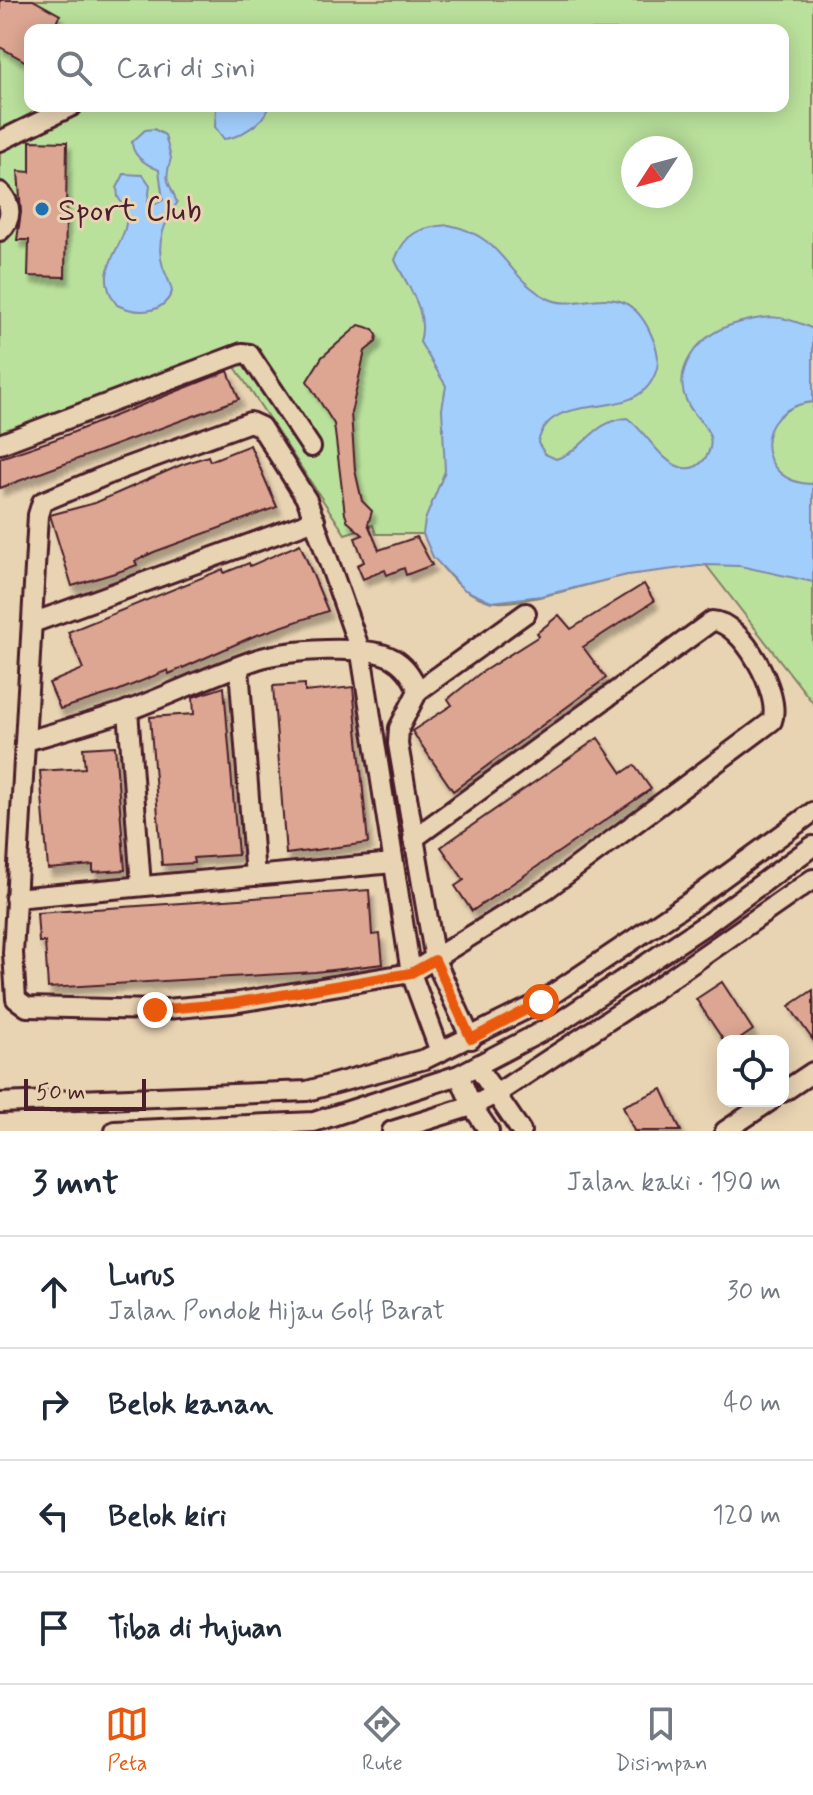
<!DOCTYPE html>
<html lang="id">
<head>
<meta charset="utf-8">
<style>
	body { margin:0; font-family:Mynerve,sans-serif; background:#f2f2f3; color:#1f2937 }
	.controls { position:absolute; right:24px; bottom:24px; display:grid; overflow:hidden; border-radius:16px; box-shadow:0 4px 20px #0003 }
	.controls button { width:72px; height:72px; display:grid; place-items:center; padding:0; border:0; border-bottom:2px solid #e0e1e3; background:#fff; color:#1f2937; font:40px sans-serif }
	.compass { position:absolute; left:621px; top:136px; width:72px; height:72px; border-radius:50%; background:#fff; box-shadow:0 4px 20px #0003; rotate:234deg }
	.scale { position:absolute; left:24px; bottom:20px; width:122px; box-sizing:border-box; padding-left:8px; border:4px solid #4a1f2b; border-top:0; font-size:22px; line-height:28px; white-space:nowrap; color:#4a1f2b; -webkit-text-stroke:6px #e8d3b2; paint-order:stroke }
	.stop { position:absolute; width:24px; height:24px; margin:-18px; border:6px solid #ea580c; border-radius:50%; background:#fff }
	.stop.end { background:#ea580c; border-color:#fff; box-shadow:0 2px 8px #0008 }
	.list { margin:0; padding:0; list-style:none }
	h2 { display:flex; justify-content:space-between; align-items:center; height:104px; margin:0; padding:0 32px; font-size:34px }
	h2 small { font-size:26px; font-weight:400; color:#747a83 }
	.list li { display:grid; grid-template-columns:52px 1fr auto; gap:24px; align-items:center; box-sizing:border-box; height:112px; padding:0 32px; border-top:2px solid #e0e1e3 }
	.list b { display:block; font-size:30px; white-space:nowrap }
	.list p { margin:0; font-size:26px; white-space:nowrap; color:#747a83 }
	.list em { font-size:26px; font-style:normal; color:#747a83 }
	.icon { flex:none; width:44px; height:44px; fill:none; stroke:currentColor; stroke-width:2; stroke-linecap:round; stroke-linejoin:round }
	.map { position:relative; flex:none; width:813px; height:1131px; overflow:hidden }
	.search { position:absolute; background:#fff; box-shadow:0 4px 20px #0003; left:24px; right:24px; top:24px; height:88px; display:flex; align-items:center; gap:20px; box-sizing:border-box; padding:0 28px; border-radius:16px; color:#747a83; font-size:30px }
	.sheet { height:552px; background:#fff }
	nav { display:flex; justify-content:space-around; align-items:center; box-sizing:border-box; height:112px; border-top:2px solid #e0e1e3; background:#fff; font-size:22px; color:#747a83 }
	nav a { display:grid; justify-items:center; gap:4px }
	nav .on { color:#ea580c }
	.map>svg:first-child { display:block }
	.green { fill:#bae19c; stroke:#828064; stroke-width:2; fill-rule:evenodd }
	.water { fill:#a2cefc; stroke:#7f88a8; stroke-width:2 }
	.building { fill:#dca693; stroke:#4a1f2b; stroke-width:2; filter:url(#shadow) }
	.lines { fill:none; stroke-linecap:round; stroke-linejoin:round }
	.minor-casing { stroke:#4a1f2b; stroke-width:24 }
	.minor { stroke:#e8d3b2; stroke-width:18 }
	.route { stroke:#ea580c; stroke-width:10 }
	.poi-dot { fill:#1f6fb2; stroke:#e8d3b2; stroke-width:3 }
	.labels { text-anchor:middle; stroke-width:6; stroke-linejoin:round; paint-order:stroke }
	.poi-label { font-size:32px; fill:#4a1f2b; stroke:#e8d3b2; text-anchor:start }
</style>
</head>
<body>
<div class="map">
<svg width="813" height="1131" viewBox="0 0 813 1131">
	<defs>
		<filter id="shadow"><feDropShadow dx="4" dy="7" stdDeviation="2" flood-color="#0004"/></filter>
	</defs>
	<rect width="100%" height="100%" fill="#e8d3b2"/>
	<filter id="ink" filterUnits="userSpaceOnUse"><feTurbulence type="fractalNoise" baseFrequency=".0125" numOctaves="2"/><feDisplacementMap in="SourceGraphic" scale="16" xChannelSelector="R" yChannelSelector="G"/><feConvolveMatrix kernelMatrix="1 2 1 2 8 2 1 2 1" color-interpolation-filters="sRGB"/></filter>
	<g filter="url(#ink)">
		<path class="green" d="M0,0H813V703L706,565C680,568 653,570 627,575C596,581 517,608 489,601C457,592 435,562 423,534H376L373,525L345,534L235,367L0,453ZM30,30H783V106H30ZM633,148H681V196H633Z"/>
		<g class="water">
			<path d="M216,106H267L268,108C264,122 239,138 224,139L215,127Z"/>
			<path d="M145,130L154,129L165,135L171,158C163,186 170,180 177,203C165,222 155,243 163,267C166,276 171,283 172,292C162,315 137,314 117,305C83,261 148,238 118,197L117,188L124,174L143,175L150,185L148,202L156,204L163,200L159,170C147,165 132,157 132,142Z"/>
			<path d="M449,225C506,237 504,277 549,299C580,314 623,273 650,332C655,343 660,355 657,368C641,430 550,383 538,443L545,454L556,459C586,450 591,422 627,418C646,431 658,459 680,467C699,474 716,451 709,434C705,423 693,415 688,404C670,370 699,335 731,325C764,315 781,313 813,329V402C750,408 754,484 813,484V582L740,566L706,565L627,575L541,596L491,602L463,589L433,557L423,534L425,520L445,471L442,409L446,386L420,342C429,310 407,287 395,260C405,232 421,227 449,225Z"/>
		</g>
		<g class="building">
			<polygon points="0,0 33,0 60,15 52,30 30,30 30,64 0,47"/>
			<polygon points="30,141 67,142 65,277 28,276 29,240 17,240 21,212 18,171 30,172"/>
			<polygon points="359,325 373,329 377,335 376,342 365,351 351,413 355,470 362,501 372,511 368,524 379,550 417,537 432,565 406,575 404,568 387,575 385,570 363,579 357,565 364,562 355,538 363,535 348,522 345,514 334,424 307,381 322,357"/>
			<polygon points="228,371 239,399 0,488 0,458 56,439"/>
			<polygon points="250,445 277,507 154,552 135,561 137,565 118,572 72,586 50,515 95,503 181,465 208,456 210,461"/>
			<polygon points="300,544 328,611 254,636 169,674 168,670 115,692 60,709 49,683 83,669 68,632 223,569 224,573 249,563 250,566"/>
			<polygon points="644,584 654,601 583,647 606,678 453,791 412,731 452,705 448,699 479,674 539,636 537,633 559,615 571,629"/>
			<polygon points="305,684 305,692 353,687 368,843 286,854 273,686"/>
			<polygon points="224,687 238,855 193,858 194,863 162,865 150,717 194,714 193,697"/>
			<polygon points="598,738 622,773 634,765 651,789 472,911 455,886 464,880 441,847"/>
			<polygon points="115,746 125,870 93,872 93,865 48,869 40,771 85,768 83,748"/>
			<polygon points="369,890 372,935 380,934 383,964 315,972 48,988 45,942 39,942 37,913"/>
			<polygon points="722,982 753,1030 737,1041 724,1041 696,999"/>
			<polygon points="813,990 813,1040 789,1006"/>
			<polygon points="662,1089 681,1131 634,1131 623,1106"/>
		</g>
		<g class="lines">
			<defs>
				<g id="minor">
					<polyline points="0,141 72,106"/>
					<path d="M0,192C12,204 13,219 0,231"/>
					<polyline points="0,444 242,353 249,354 311,447"/>
					<polyline points="35,622 315,520"/>
					<polyline points="239,668 255,876"/>
					<polyline points="418,691 526,613"/>
					<polyline points="128,710 141,886"/>
					<path d="M26,741C61,731 97,721 132,709C174,693 216,673 258,659C285,650 367,644 392,658C405,665 413,677 418,691L399,728L398,744L435,960L471,1039"/>
					<path d="M413,839L712,621C742,621 782,695 772,721L548,888L411,973L233,1003L155,1010L27,1007L16,999L13,953L38,515L42,502L121,469L250,422L261,427L307,500L361,653L411,973L440,1052"/>
					<polyline points="15,898 393,863"/>
					<polyline points="478,1068 521,1131"/>
					<polyline points="459,1075 472,1106 489,1131"/>
					<polyline points="783,1092 813,1072"/>
					<polyline points="0,1103 307,1091 425,1059 541,1002 691,901 813,812"/>
					<polyline points="115,1131 314,1122 459,1075 558,1023 708,923 813,846"/>
					<polyline points="392,1131 472,1106 496,1094 644,997 813,879"/>
					<polyline points="725,1131 770,1101"/>
				</g>
			</defs>
			<use href="#minor" class="minor-casing"/>
			<use href="#minor" class="minor"/>
		</g>
	</g>
	<g class="lines" filter="url(#ink)">
		<polyline class="route" points="155,1010 233,1003 411,973 435,960 471,1039 541,1002"/>
	</g>
	<circle class="poi-dot" cx="42" cy="209" r="8"/>
	<g class="labels">
		<g class="poi-label">
			<text x="58" y="220">Sport Club</text>
		</g>
	</g>
</svg>
<div class="controls">
<button><svg class="icon" aria-label="locate" viewBox="0 0 24 24"><circle cx="12" cy="12" r="6"/><path d="M12 2v4M12 18v4M2 12h4M18 12h4"/></svg></button>
</div>
<svg class="compass" viewBox="-18 -18 36 36"><path d="M0-13l5 13h-10z" fill="#e53935"/><path d="M0 13l5-13h-10z" fill="#747a83"/></svg>
<div class="scale">50 m</div>
<div class="stop" style="left:541px;top:1002px"></div>
<div class="stop end" style="left:155px;top:1010px"></div>
<div class="search"><svg class="icon" aria-label="search" viewBox="0 0 24 24"><circle cx="10" cy="10" r="6"/><path d="M15 15l6 6"/></svg>Cari di sini</div>
</div>
<section class="sheet">
<h2>3 mnt<small>Jalan kaki · 190 m</small></h2>
<ul class="list">
<li><svg class="icon" aria-label="ahead" viewBox="0 0 24 24"><path d="M12 20V5M6 11l6-6 6 6"/></svg><div><b>Lurus</b><p>Jalan Pondok Hijau Golf Barat</p></div><em>30 m</em></li>
<li><svg class="icon" aria-label="right" viewBox="0 0 24 24"><path d="M7 20v-9h11M14 6l5 5-5 5"/></svg><div><b>Belok kanan</b></div><em>40 m</em></li>
<li><svg class="icon" aria-label="left" viewBox="0 0 24 24"><path d="M17 20v-9H6M10 6l-5 5 5 5"/></svg><div><b>Belok kiri</b></div><em>120 m</em></li>
<li><svg class="icon" aria-label="arrive" viewBox="0 0 24 24"><path d="M6 21V4h12l-3 4 3 4H6"/></svg><div><b>Tiba di tujuan</b></div></li>
</ul>
</section>
<nav>
<a class="on"><svg class="icon" aria-label="map" viewBox="0 0 24 24"><path d="M3 6l6-2 6 2 6-2v14l-6 2-6-2-6 2zM9 4v14M15 6v14"/></svg>Peta</a>
<a><svg class="icon" aria-label="directions" viewBox="0 0 24 24"><path d="M12 3l9 9-9 9-9-9zM9 14v-3h6M13 9l2 2-2 2"/></svg>Rute</a>
<a><svg class="icon" aria-label="saved" viewBox="0 0 24 24"><path d="M7 4h10v16l-5-4-5 4z"/></svg>Disimpan</a>
</nav>
</body>
</html>
